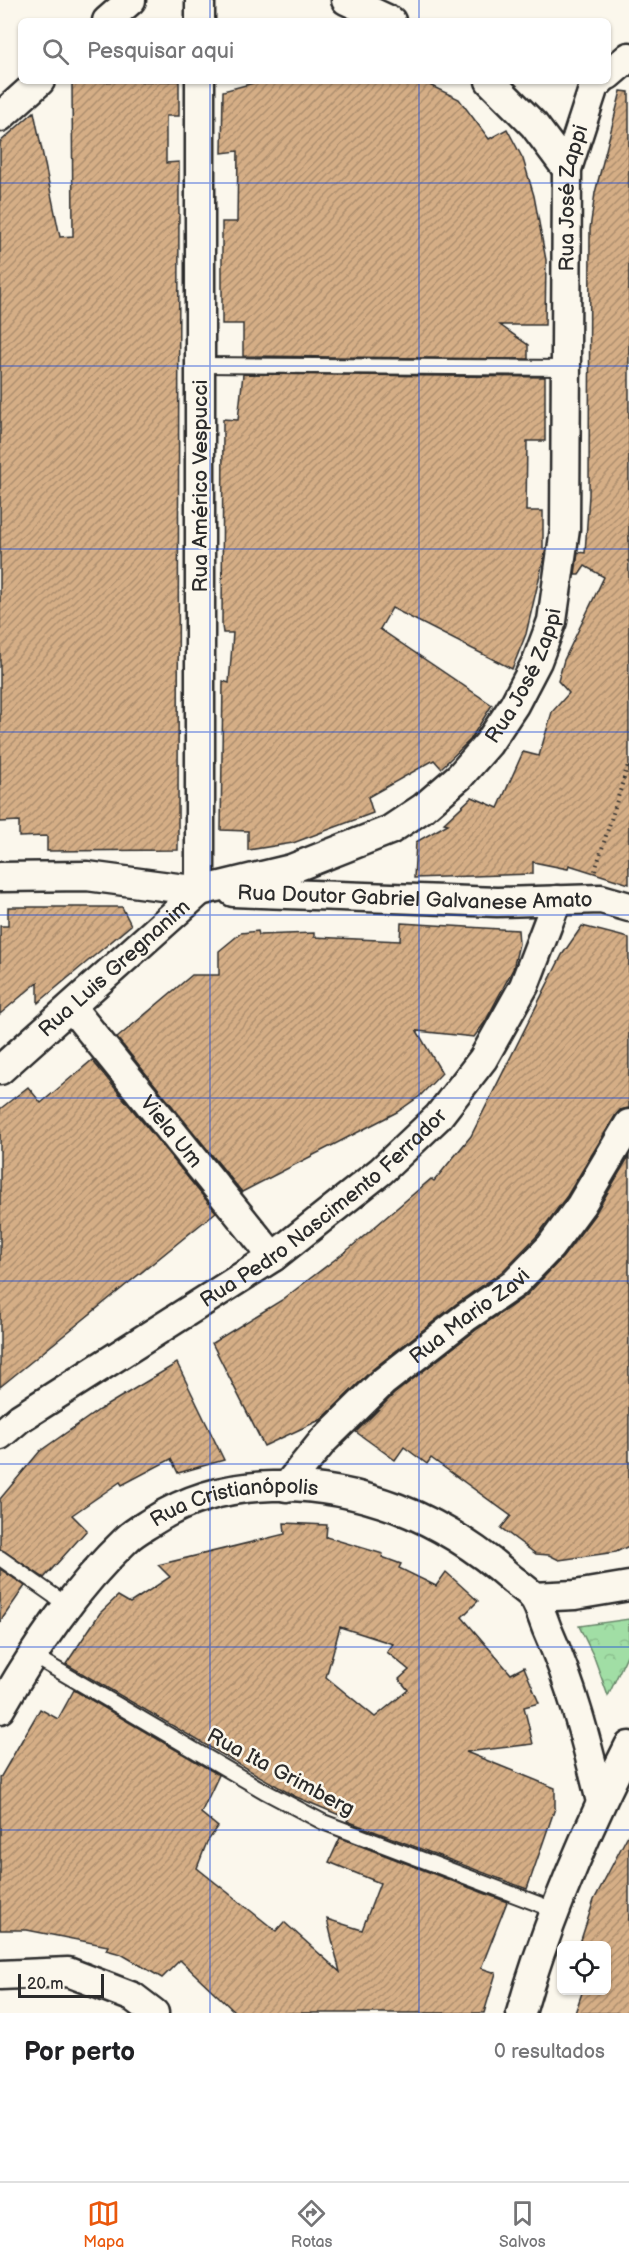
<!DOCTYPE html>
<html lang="pt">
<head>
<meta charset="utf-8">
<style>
	body { margin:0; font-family:"Balsamiq Sans",sans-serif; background:#f2f2f2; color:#202124 }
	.controls { position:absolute; right:18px; bottom:18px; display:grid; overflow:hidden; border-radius:9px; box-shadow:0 2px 4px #0004 }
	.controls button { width:54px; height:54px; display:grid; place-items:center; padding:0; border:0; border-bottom:2px solid #e0e0e0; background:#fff; color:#202124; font:30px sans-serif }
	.scale { position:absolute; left:18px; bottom:15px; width:86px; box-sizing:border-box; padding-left:6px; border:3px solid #2b2b2b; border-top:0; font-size:16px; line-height:21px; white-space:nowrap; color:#2b2b2b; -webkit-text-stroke:4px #fbf7ec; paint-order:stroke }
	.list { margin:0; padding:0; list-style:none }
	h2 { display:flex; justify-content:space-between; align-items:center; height:78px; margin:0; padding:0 24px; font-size:26px }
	h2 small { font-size:20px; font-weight:400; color:#757577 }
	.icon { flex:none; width:33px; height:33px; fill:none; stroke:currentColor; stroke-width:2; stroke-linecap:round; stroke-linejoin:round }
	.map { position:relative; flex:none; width:629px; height:2013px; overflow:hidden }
	.search { position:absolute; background:#fff; box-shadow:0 2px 4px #0004; left:18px; right:18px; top:18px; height:66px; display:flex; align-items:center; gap:15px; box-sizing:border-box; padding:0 21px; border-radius:9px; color:#757577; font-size:22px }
	.sheet { height:168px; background:#fff }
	nav { display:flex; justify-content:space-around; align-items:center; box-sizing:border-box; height:84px; border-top:2px solid #e0e0e0; background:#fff; font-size:16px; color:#757577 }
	nav a { display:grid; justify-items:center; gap:3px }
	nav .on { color:#ea580c }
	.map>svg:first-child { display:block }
	.park { fill:url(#park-crowns); stroke:#668468; stroke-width:1.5 }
	.building { fill:url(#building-hatch); stroke:#2b2b2b; stroke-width:1.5; fill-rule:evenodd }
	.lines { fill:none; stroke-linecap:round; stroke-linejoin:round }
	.lane-casing { stroke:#2b2b2b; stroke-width:18 }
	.street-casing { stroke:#2b2b2b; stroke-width:33 }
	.path { stroke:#2b2b2b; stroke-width:4; stroke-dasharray:1.5 4.5; stroke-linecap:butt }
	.lane { stroke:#fbf7ec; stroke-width:14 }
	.street { stroke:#fbf7ec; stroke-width:28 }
	.grid { fill:none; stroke:#1d4ed8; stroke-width:1.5; stroke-opacity:0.55 }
	.labels { text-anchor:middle; stroke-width:5; stroke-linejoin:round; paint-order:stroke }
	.street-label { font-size:21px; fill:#2b2b2b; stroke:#fbf7ec }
</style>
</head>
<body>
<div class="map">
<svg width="629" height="2013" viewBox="0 0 629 2013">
	<defs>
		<pattern id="park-crowns" width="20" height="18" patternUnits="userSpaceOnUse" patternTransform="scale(1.5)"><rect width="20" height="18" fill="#a1dea5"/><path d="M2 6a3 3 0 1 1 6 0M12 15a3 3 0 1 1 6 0" fill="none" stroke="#8bbf8e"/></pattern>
		<pattern id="building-hatch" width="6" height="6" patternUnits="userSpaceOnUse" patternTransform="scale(1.5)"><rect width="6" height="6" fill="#d5ae86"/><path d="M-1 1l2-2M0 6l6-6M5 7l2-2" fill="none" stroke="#ad8e6e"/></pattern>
	</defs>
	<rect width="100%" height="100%" fill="#fbf7ec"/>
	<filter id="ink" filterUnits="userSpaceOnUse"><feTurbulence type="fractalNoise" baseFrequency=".0167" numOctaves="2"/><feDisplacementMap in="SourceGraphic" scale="12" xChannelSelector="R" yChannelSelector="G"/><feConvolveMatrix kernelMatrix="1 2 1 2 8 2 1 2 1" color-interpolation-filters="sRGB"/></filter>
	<g filter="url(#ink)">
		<polygon class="park" points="629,1619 629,1651 608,1696 594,1657 579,1626"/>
		<g class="building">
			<polygon points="179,81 179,116 166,116 166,163 179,162 178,850 47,851 47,836 19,837 19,821 0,822 0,142 34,112 60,237 73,236 72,82"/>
			<polygon points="261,81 421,81 459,99 489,139 507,129 523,159 534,196 546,260 545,325 500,325 528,345 528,359 243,356 243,324 222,324 222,222 237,222 238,151 222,153 223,91"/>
			<polygon points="621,91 629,92 629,884 569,865 568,869 533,862 533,874 414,878 416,842 448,824 444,823 472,797 498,808 523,752 539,756 552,712 569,693 558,681 564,660 604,577 585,566 579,575 575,575 578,552 585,553 589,495 590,229 595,193"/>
			<polygon points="243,374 545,377 545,441 527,441 526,511 543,511 543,549 546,549 526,634 512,669 392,608 380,629 492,705 470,740 441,768 434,760 368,797 373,813 293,843 248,850 248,831 221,830 223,681 229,683 233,633 223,633 222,626 223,419 238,420"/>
			<polygon points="8,907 122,907 131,925 38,1003 38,982 0,1014 0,926 8,926"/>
			<polygon points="401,923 518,930 519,944 513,969 485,1022 474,1037 417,1031 442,1073 420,1096 397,1112 242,1192 117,1038 192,975 219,975 219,951 241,933 258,931 259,935 314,933 314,937 400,941"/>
			<polygon points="582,926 629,938 629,1108 620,1110 615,1116 567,1196 537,1236 503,1271 456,1304 373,1369 322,1419 264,1446 212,1343 282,1300 350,1248 431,1179 434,1181 471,1136 562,955"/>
			<polygon points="92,1060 216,1212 0,1387 0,1109 28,1087 41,1103"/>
			<polygon points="629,1156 629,1546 616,1552 559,1560 549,1555 536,1554 501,1528 511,1516 431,1458 427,1464 404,1447 395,1460 356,1432 394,1394 476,1330 526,1296 563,1257 595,1214"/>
			<polygon points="177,1363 224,1460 178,1473 171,1459 122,1485 120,1482 72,1515 87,1530 44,1578 0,1549 0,1499 40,1451 99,1410"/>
			<path d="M284,1523L327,1525L326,1537L383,1554L382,1557L401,1564L399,1568L436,1586L446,1572L478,1601L462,1617L511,1674L524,1667L539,1703L524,1707L533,1744L466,1752L555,1788V1808L527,1889L347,1821L348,1819L344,1817L294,1796L66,1664L100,1613L118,1596L130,1603L170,1577L158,1565L285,1534ZM340,1627L393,1644L387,1652L409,1670L399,1679L408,1690L375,1717L326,1677Z"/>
			<polygon points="0,1569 25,1586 0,1622"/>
			<polygon points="74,1690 219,1775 201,1813 218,1827 207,1842 197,1868 276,1931 284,1922 340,1972 327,1919 362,1930 380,1883 329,1862 340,1838 507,1902 481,1968 496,1973 484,2013 236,2013 180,1960 162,1978 121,1954 106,1950 108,1946 27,1930 0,1930 0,1778 40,1709 58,1719"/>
			<polygon points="629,1833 629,2013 575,2013 583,1990 606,1990 606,1946 579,1946 594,1900"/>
		</g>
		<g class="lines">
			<defs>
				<g id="lane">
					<polyline points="200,365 566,368"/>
					<polyline points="0,1558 67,1605"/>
					<polyline points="32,1655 264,1791 323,1822 557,1911"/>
				</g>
				<g id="street">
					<polyline points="200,0 200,21"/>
					<polyline points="346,0 391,21"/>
					<polyline points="107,21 131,0"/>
					<polyline points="608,75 629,57"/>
					<polyline points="490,81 534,125 567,169"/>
					<polyline points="0,117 40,81"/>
					<path id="s1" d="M0,877L87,876L200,891L291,869L390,830L423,808L460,776L488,744L514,705L537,661L552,621L565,529L567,169L594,86L600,81"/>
					<polyline points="200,891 200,81"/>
					<path id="s2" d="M233,892L497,902L601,899L629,907"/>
					<path id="s3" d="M71,1007L273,1257"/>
					<path id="s4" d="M0,1070L200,891"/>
					<path id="s5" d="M0,1435L20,1418L273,1257L381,1171L438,1117L483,1059L524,986L557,900"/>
					<path id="s6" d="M286,1487L323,1441L383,1382L466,1317L514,1284L550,1247L581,1205L629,1124"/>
					<polyline points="533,1597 575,1595 629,1586"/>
					<path id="s7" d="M0,1709C35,1648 75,1588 127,1539C134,1532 144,1527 153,1521C225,1474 319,1479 397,1508C439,1524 478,1549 512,1579C518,1584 527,1590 533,1596C539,1605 543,1619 547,1629C572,1685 587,1743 601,1802"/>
					<polyline points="0,1975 68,1972 133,1997 154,2013"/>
					<path d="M521,2013C547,1921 586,1831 629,1746"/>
				</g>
			</defs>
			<use href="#lane" class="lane-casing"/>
			<use href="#street" class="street-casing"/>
			<polyline class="path" points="595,871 629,762"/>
			<use href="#lane" class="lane"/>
			<use href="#street" class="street"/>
		</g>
	</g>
	<path class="grid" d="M210,0V21M419,0V21M210,81V2013M419,81V2013M0,183H629M0,366H629M0,549H629M0,732H629M0,915H629M0,1098H629M0,1281H629M0,1464H629M0,1647H629M0,1830H629"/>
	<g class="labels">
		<g class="street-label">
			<text dy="7" stroke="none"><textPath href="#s1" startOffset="1096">Rua José Zappi</textPath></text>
			<text transform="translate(200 486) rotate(-90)" y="7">Rua Américo Vespucci</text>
			<text dy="7" stroke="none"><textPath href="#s1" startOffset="610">Rua José Zappi</textPath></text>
			<text dy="7" stroke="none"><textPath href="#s2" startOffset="182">Rua Doutor Gabriel Galvanese Amato</textPath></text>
			<text dy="7" stroke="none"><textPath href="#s4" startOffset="153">Rua Luis Gregnanim</textPath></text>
			<text dy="7" stroke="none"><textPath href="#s3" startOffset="160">Viela Um</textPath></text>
			<text dy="7" stroke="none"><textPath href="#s5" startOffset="396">Rua Pedro Nascimento Ferrador</textPath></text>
			<text dy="7" stroke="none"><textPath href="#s6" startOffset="252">Rua Mario Zavi</textPath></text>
			<text dy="7" stroke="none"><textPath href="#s7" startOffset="330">Rua Cristianópolis</textPath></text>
			<text transform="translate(281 1772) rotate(28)" y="7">Rua Ita Grimberg</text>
		</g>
	</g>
</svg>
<div class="controls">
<button><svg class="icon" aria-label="locate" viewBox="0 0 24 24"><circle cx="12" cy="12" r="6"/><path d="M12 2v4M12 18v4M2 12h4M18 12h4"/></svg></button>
</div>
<div class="scale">20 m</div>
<div class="search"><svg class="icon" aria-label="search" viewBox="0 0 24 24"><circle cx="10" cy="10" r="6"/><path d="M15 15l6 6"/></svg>Pesquisar aqui</div>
</div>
<section class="sheet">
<h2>Por perto<small>0 resultados</small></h2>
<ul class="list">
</ul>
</section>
<nav>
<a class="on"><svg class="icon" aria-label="map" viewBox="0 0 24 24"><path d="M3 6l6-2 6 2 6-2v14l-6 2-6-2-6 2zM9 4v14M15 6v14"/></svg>Mapa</a>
<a><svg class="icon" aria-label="directions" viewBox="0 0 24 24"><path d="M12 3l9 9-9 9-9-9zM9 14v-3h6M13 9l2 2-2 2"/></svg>Rotas</a>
<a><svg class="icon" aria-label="saved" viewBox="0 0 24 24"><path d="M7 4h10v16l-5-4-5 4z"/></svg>Salvos</a>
</nav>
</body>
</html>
